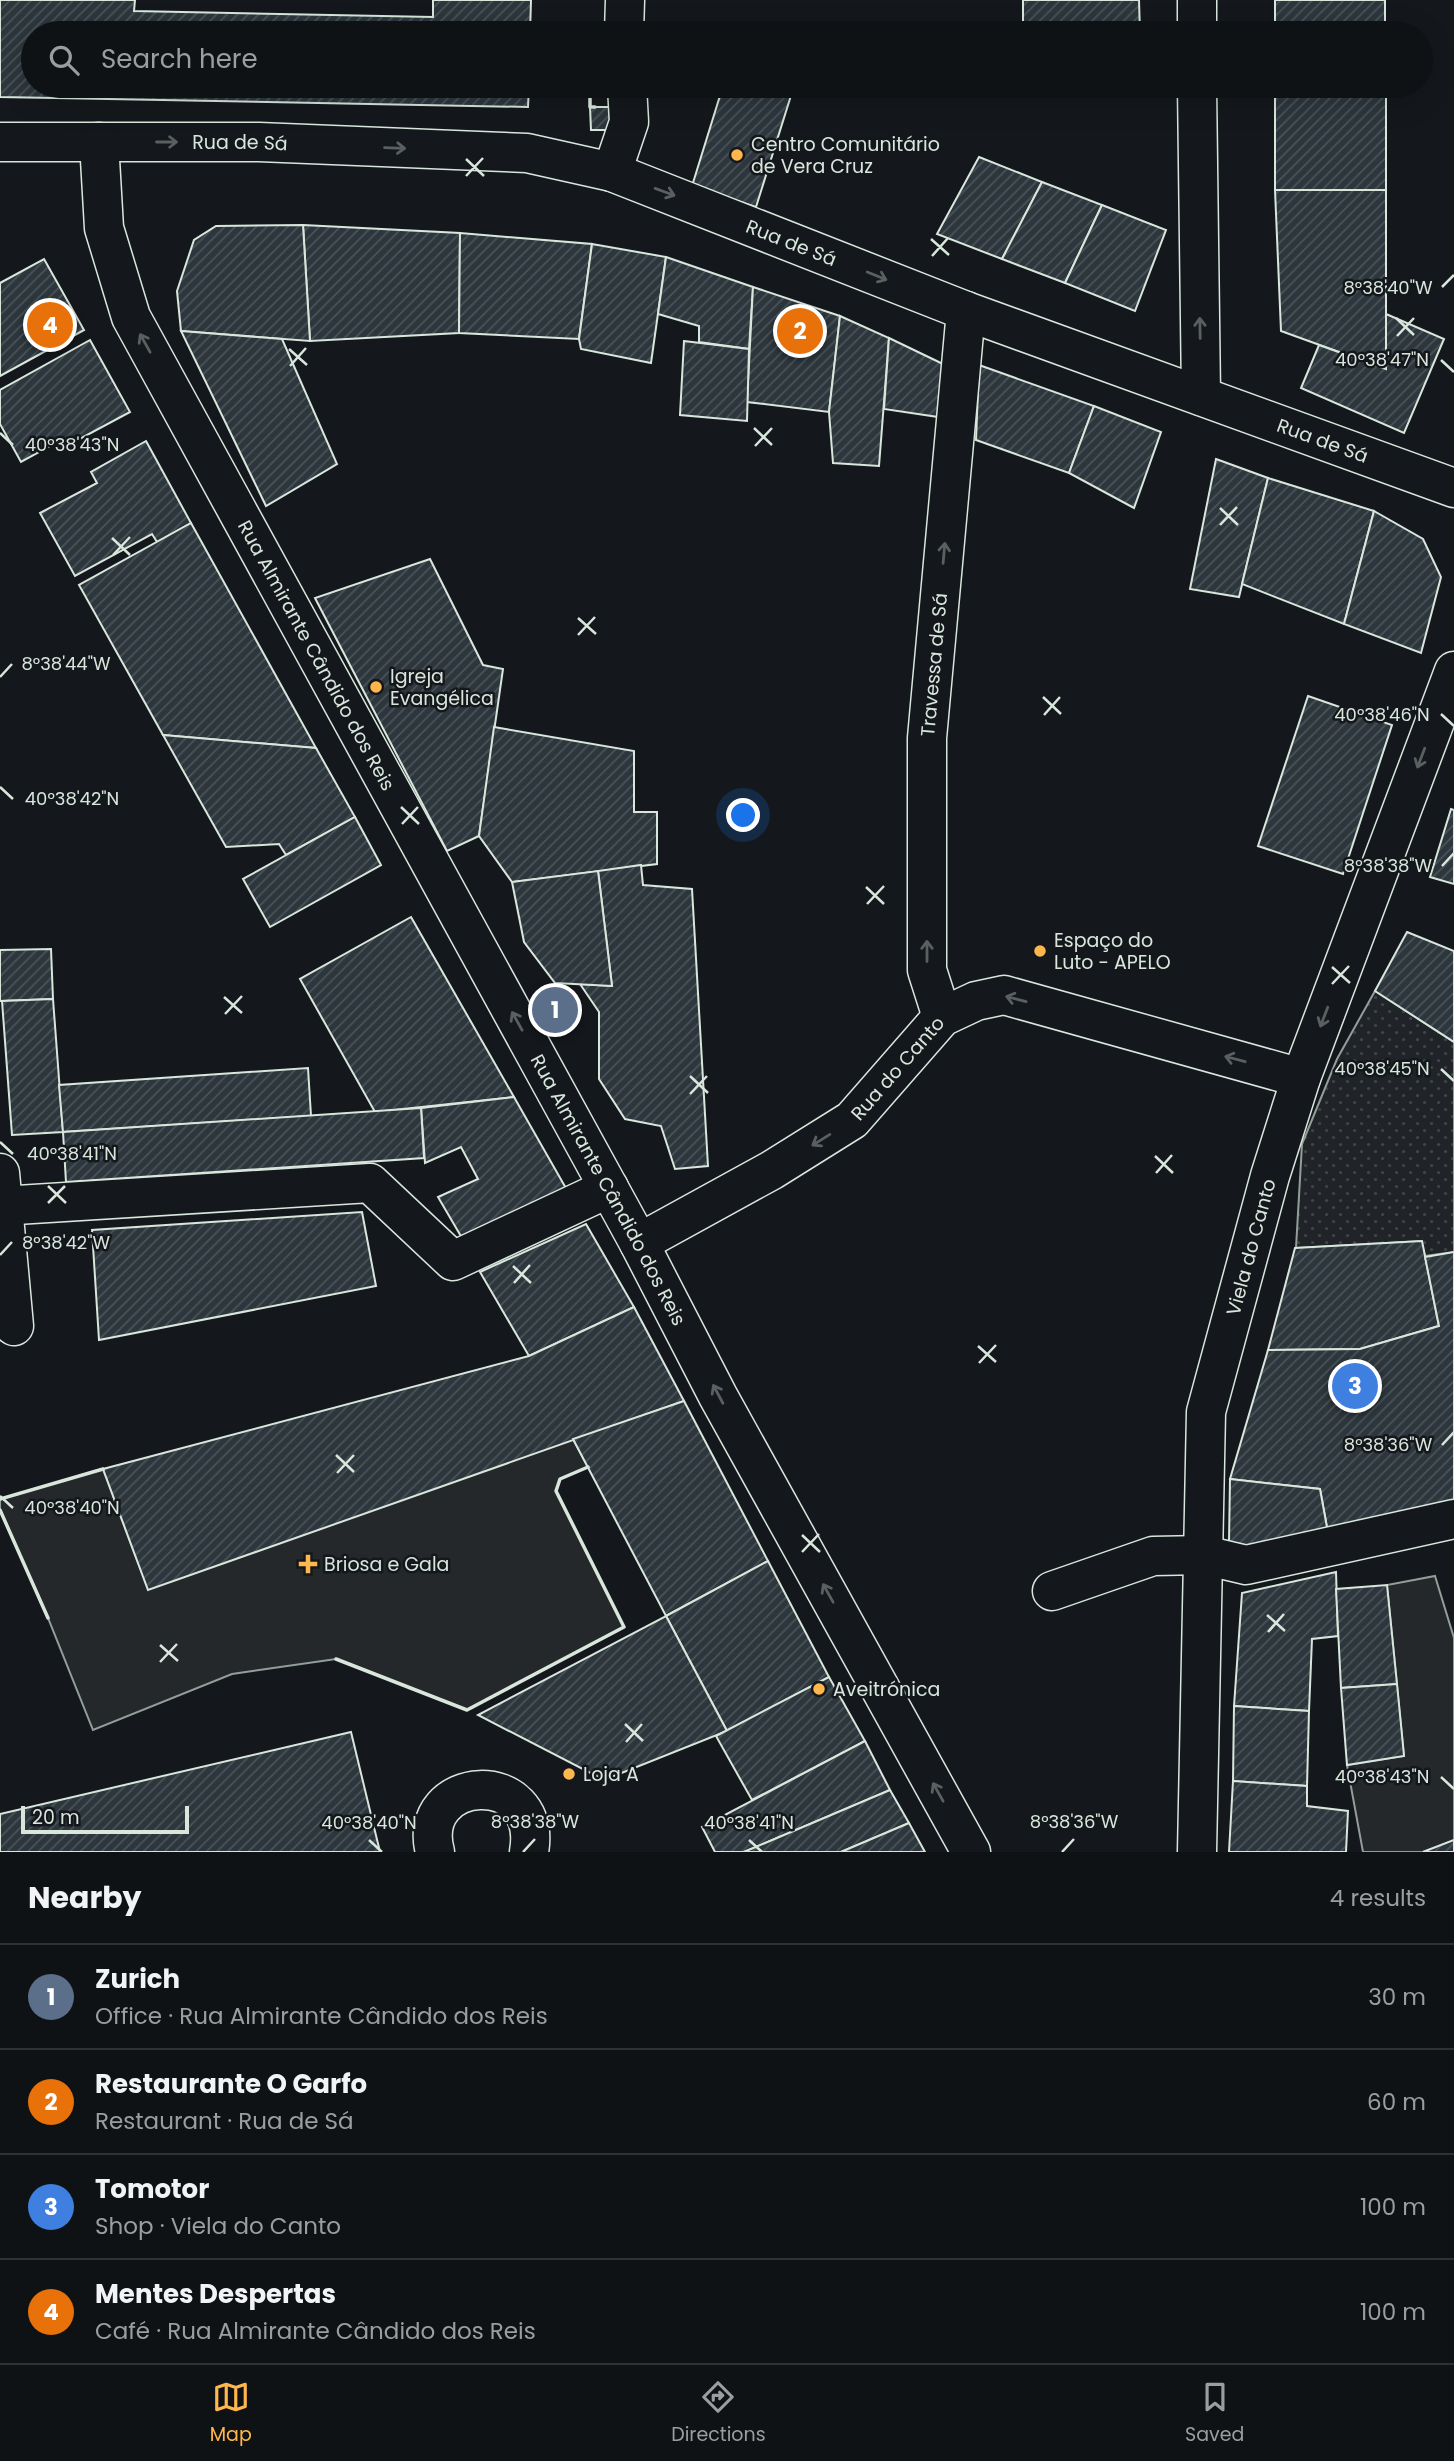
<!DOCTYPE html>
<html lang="en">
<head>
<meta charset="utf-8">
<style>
	body { margin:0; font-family:Poppins,sans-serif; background:#181b1e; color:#f1f3f6 }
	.scale { position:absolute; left:21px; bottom:18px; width:168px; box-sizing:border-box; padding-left:7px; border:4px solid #d8e6dc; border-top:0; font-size:19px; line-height:24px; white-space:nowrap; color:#d8e6dc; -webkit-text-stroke:5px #14181c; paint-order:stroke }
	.you { position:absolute; left:744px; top:816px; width:24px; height:24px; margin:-18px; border:5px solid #fff; border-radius:50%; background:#1a73e8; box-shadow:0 0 0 10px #1a73e833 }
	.badge { display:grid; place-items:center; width:46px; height:46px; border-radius:50%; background:#ffb74d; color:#fff; font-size:23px; font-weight:700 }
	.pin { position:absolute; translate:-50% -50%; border:4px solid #fff; box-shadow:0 2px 7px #0006 }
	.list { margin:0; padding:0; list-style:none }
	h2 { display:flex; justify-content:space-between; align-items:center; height:91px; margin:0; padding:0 28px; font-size:30px }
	h2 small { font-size:23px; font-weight:400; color:#9b9ea0 }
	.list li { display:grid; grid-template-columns:46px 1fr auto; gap:21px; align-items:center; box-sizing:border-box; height:105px; padding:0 28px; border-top:2px solid #2f3234 }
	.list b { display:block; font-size:26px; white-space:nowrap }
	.list p { margin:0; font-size:23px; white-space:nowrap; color:#9b9ea0 }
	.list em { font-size:23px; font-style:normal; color:#9b9ea0 }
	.icon { flex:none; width:38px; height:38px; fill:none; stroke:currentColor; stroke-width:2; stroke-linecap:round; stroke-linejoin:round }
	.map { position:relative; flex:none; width:1454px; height:1852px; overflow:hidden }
	.search { position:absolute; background:#0f1215; box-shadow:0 7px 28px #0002; left:21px; right:21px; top:21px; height:77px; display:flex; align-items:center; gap:18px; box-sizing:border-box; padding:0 24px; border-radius:38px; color:#9b9ea0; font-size:26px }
	.sheet { height:511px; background:#0f1215 }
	nav { display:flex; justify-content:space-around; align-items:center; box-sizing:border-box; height:98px; border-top:2px solid #2f3234; background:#0f1215; font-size:19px; color:#9b9ea0 }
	nav a { display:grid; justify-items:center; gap:4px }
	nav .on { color:#ffb74d }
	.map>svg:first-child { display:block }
	.grass { fill:url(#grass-dots); stroke:#939e99; stroke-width:2 }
	.parking { fill:#24282b; stroke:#939e99; stroke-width:2 }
	.building { fill:url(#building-hatch); stroke:#d8e6dc; stroke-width:2 }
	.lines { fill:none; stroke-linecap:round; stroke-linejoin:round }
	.minor-casing { stroke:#d8e6dc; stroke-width:41 }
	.minor { stroke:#14181c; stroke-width:38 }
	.wall { stroke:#d8e6dc; stroke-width:3.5 }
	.oneway { stroke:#59605f }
	.ticks { fill:none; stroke:#d8e6dc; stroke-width:2.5 }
	.poi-dot { fill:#ffb74d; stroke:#14181c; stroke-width:2.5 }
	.labels { text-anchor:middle; stroke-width:5; stroke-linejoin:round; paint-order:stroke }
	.street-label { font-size:19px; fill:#d8e6dc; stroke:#14181c }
	.poi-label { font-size:19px; fill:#d8e6dc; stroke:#14181c; text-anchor:start }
	.ticks-label { font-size:18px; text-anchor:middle; fill:#d8e6dc; stroke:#14181c; stroke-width:5; stroke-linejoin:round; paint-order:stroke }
</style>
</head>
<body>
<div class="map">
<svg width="1454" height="1852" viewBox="0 0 1454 1852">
	<defs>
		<pattern id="grass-dots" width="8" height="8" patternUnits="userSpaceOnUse" patternTransform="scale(1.75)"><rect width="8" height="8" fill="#202428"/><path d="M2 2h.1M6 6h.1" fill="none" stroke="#404447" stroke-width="1.8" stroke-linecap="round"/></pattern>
		<pattern id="building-hatch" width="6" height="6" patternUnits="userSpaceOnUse" patternTransform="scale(1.75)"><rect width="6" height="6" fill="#2c363c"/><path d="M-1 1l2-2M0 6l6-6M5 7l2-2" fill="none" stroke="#4a5358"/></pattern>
	</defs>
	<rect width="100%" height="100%" fill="#14181c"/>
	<polygon class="grass" points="1375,991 1454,1042 1454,1252 1425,1256 1421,1241 1296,1248 1302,1144 1337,1059"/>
	<g class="parking">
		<polygon points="573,1439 588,1467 560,1479 556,1491 624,1627 467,1710 336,1659 232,1674 93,1730 48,1618 0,1510 0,1499 103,1469 148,1589"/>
		<polygon points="1435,1576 1454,1638 1454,1840 1423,1852 1363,1852 1347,1765 1404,1756 1387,1585"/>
	</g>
	<g class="building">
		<polygon points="0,0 135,0 134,11 433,17 433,0 531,0 530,33 33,33 33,86 529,86 528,107 0,97"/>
		<polygon points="1023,0 1139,0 1140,33 1023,33"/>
		<rect x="1275" y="0" width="110" height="33"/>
		<polygon points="723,86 794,86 756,207 692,186"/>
		<rect x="1275" y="86" width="111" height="104"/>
		<polygon points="590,107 612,107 612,130 591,130"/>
		<polygon points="979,157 1042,182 1002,259 937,234"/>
		<polygon points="1042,182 1102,205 1065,283 1002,259"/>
		<polygon points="1275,190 1386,190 1386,369 1281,331"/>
		<polygon points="1102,205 1166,230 1135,311 1065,283"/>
		<polygon points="303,225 460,233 459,333 310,341"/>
		<polygon points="303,225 310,341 181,331 177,291 194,240 216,226"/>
		<polygon points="460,233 592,244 579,339 459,333"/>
		<polygon points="592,244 666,257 651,363 581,349 579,339"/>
		<polygon points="666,257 753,287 749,349 699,342 699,326 658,314"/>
		<polygon points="44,259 84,330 0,376 0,283"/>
		<polygon points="753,287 840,316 829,412 747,402"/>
		<polygon points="1386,314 1444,339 1404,433 1301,388 1319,345 1386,369"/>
		<polygon points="840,316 889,338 879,466 833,463 829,412"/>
		<polygon points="181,331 282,339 337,464 266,506"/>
		<polygon points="889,338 945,365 945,418 884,409"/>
		<polygon points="90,340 130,412 63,448 59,441 21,462 0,424 0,390"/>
		<polygon points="684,341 749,349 747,421 680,415"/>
		<polygon points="979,365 1094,406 1069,473 976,440"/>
		<polygon points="1094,406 1161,432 1134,508 1069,473"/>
		<polygon points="146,441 191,523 157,542 152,534 75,576 40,513 97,483 91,472"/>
		<polygon points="1216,459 1268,478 1239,597 1190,589"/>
		<polygon points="1268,478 1374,511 1344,624 1242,584"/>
		<polygon points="1374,511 1423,539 1441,577 1421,653 1344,624"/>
		<polygon points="191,523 316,748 163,735 79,585"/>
		<polygon points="430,559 483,665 503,669 479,836 447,851 315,598"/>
		<polygon points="1308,696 1392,725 1343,874 1258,846"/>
		<polygon points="494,727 634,751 634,812 657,812 657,864 512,882 479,836"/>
		<polygon points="163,735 316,748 355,817 286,855 279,844 226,847"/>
		<polygon points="1451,809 1454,810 1454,884 1430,877"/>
		<polygon points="355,817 381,865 270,927 243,879"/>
		<polygon points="641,865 643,885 692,889 708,1166 675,1169 661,1126 625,1119 599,1079 599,1012 580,984 612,986 598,871"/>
		<polygon points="598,871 612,986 555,983 524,942 512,882"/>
		<polygon points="411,917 514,1097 375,1112 300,979"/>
		<polygon points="1407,932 1454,951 1454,1042 1375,991"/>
		<polygon points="51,949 53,999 0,1001 0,950"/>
		<polygon points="53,999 63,1132 12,1135 2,1001"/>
		<polygon points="308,1068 311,1116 63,1132 59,1085"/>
		<polygon points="514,1097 567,1190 462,1238 438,1197 478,1179 461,1147 425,1163 421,1108"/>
		<polygon points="421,1108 424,1158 66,1182 63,1132"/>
		<polygon points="362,1212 376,1286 99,1340 92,1230"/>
		<polygon points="586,1224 634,1307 529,1356 480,1272"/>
		<polygon points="1422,1241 1439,1326 1360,1349 1268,1350 1295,1248"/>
		<polygon points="1454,1252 1454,1505 1328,1533 1320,1489 1230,1479 1268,1350 1360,1349 1439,1326 1425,1257"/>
		<polygon points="634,1307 684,1401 148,1590 103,1469 529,1356"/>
		<polygon points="684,1401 768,1561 666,1616 573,1439"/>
		<polygon points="1230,1479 1320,1489 1328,1533 1250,1550 1229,1542"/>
		<polygon points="768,1561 829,1677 727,1731 666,1616"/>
		<polygon points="1336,1572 1338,1636 1312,1639 1309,1711 1234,1706 1242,1593"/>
		<polygon points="1387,1585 1397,1684 1341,1688 1336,1589"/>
		<polygon points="666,1616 727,1731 604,1780 478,1715"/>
		<polygon points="829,1677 865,1741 752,1800 716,1736"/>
		<polygon points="1397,1684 1404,1756 1347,1765 1341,1688"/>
		<polygon points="1234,1706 1309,1711 1307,1786 1233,1781"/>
		<polygon points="351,1732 380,1852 0,1852 0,1814"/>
		<polygon points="865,1741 890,1790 744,1852 715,1852 702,1827"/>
		<polygon points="1233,1781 1307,1786 1307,1806 1348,1811 1346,1852 1229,1852"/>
		<polygon points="890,1790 909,1823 841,1852 744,1852"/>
		<polygon points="909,1823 925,1852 841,1852"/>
		<polygon points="1454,1840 1454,1852 1423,1852"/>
	</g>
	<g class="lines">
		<defs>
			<g id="minor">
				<polyline points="1197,0 1197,33"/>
				<polyline points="624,33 625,0"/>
				<polyline points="1197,86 1201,396"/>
				<path id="s1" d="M0,142H259L527,153L612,172L966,311L1454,488"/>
				<path id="s2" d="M99,142L104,228L131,317L639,1243L718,1396L971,1852"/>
				<polyline points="612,172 629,122 627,86"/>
				<path id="s3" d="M942,1017L927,970V738L966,311"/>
				<polyline points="0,1173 14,1326"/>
				<polyline points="0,1206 370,1183 453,1261 609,1188"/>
				<path id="s4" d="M639,1243L772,1170L852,1120L942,1017L976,1001L1004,995L1301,1078"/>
				<polyline points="1052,1591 1153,1556 1204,1555 1246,1565 1454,1519"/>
				<path d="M435,1852C414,1774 544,1765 529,1852"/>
				<path id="s5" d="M1197,1852L1206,1412L1270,1176L1301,1078L1454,671"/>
			</g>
		</defs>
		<use href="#minor" class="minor-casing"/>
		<use href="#minor" class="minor"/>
		<g class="wall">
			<polyline points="590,86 590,107 595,107"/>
			<polyline points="0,1499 103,1469"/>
			<polyline points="0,1510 48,1618"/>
			<polyline points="336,1659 467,1710 624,1627 556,1491 560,1479 588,1467"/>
		</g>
	</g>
	<defs><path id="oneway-shaft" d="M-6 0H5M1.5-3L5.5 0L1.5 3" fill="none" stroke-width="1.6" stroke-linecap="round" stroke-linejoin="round" transform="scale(1.75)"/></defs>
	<g class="oneway">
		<use href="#oneway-shaft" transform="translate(167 142)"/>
		<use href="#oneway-shaft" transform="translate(395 148) rotate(2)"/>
		<use href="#oneway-shaft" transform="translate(665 192) rotate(20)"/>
		<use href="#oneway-shaft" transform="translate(877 276) rotate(22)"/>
		<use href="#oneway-shaft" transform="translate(1200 328) rotate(-91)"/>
		<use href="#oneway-shaft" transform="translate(145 343) rotate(-119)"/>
		<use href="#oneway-shaft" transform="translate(944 553) rotate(-85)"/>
		<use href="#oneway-shaft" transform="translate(1421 758) rotate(111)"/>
		<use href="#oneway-shaft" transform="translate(927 951) rotate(-90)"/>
		<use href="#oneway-shaft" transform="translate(1016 999) rotate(-165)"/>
		<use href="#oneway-shaft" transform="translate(1324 1017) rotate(111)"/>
		<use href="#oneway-shaft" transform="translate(517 1021) rotate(-119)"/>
		<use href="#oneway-shaft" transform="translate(1235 1059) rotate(-165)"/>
		<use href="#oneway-shaft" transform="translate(821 1140) rotate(148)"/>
		<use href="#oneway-shaft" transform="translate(718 1394) rotate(-118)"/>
		<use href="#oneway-shaft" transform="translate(828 1593) rotate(-119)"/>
		<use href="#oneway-shaft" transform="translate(938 1792) rotate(-119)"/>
	</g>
	<path class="ticks" d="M466,159L484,176M466,176L483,158M931,239L949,255M932,256L948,238M1442,287L1454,275M1396,318L1414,335M1397,336L1414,318M289,349L307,365M1441,360L1454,372M290,366L306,348M754,428L772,445M0,433L13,445M755,446L772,428M1220,508L1238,525M1220,525L1237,507M112,538L130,555M113,555L130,537M578,618L596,634M578,635L595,617M0,677L12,664M1043,697L1061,714M1441,714L1454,726M1044,715L1060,697M0,787L13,799M401,807L419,824M402,824L418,807M1442,866L1454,853M866,887L884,904M867,904L884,886M1332,967L1350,983M1332,984L1349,966M224,997L242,1013M225,1014L242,996M1441,1069L1454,1081M690,1076L708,1093M690,1094L707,1076M0,1142L13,1154M1155,1156L1173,1173M1156,1173L1172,1155M48,1186L66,1203M48,1203L65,1186M0,1255L12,1242M513,1266L531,1283M514,1283L530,1265M978,1346L996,1362M979,1363L996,1345M1442,1445L1454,1432M336,1455L354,1472M337,1473L354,1455M0,1496L13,1508M802,1535L820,1552M802,1552L819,1534M1267,1615L1285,1631M1268,1632L1284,1614M160,1645L178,1661M160,1662L177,1644M625,1724L643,1741M626,1742L642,1724M1441,1777L1454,1789M369,1840L382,1852M749,1840L762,1852M523,1852L535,1839M1062,1852L1074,1839"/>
	<g class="poi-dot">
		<circle cx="737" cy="155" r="7"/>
		<circle cx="376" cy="687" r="7"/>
		<circle cx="1040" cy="951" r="7"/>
		<path d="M304.5 1553.5h7v7h7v7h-7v7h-7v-7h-7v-7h7z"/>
		<circle cx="819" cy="1689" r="7"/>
		<circle cx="569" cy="1774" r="7"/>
	</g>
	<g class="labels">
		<g class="street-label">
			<text dy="7" stroke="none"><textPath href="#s1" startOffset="240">Rua de Sá</textPath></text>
			<text dy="7" stroke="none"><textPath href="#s1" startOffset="807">Rua de Sá</textPath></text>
			<text dy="7" stroke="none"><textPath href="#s1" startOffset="1374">Rua de Sá</textPath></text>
			<text dy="7" stroke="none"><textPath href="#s2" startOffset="565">Rua Almirante Cândido dos Reis</textPath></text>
			<text dy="7" stroke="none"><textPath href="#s3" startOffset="355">Travessa de Sá</textPath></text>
			<text dy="7" stroke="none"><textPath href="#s4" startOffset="315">Rua do Canto</textPath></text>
			<text dy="7" stroke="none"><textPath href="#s2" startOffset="1174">Rua Almirante Cândido dos Reis</textPath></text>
			<text dy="7" stroke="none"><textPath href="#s5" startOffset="611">Viela do Canto</textPath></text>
		</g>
		<g class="poi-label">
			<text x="751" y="151">Centro Comunitário<tspan x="751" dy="22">de Vera Cruz</tspan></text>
			<text x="390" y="683">Igreja<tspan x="390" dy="22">Evangélica</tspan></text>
			<text x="1054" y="947">Espaço do<tspan x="1054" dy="22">Luto - APELO</tspan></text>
			<text x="324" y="1571">Briosa e Gala</text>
			<text x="833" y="1696">Aveitrónica</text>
			<text x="583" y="1781">Loja A</text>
		</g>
	</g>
	<g class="ticks-label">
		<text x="1388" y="294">8°38'40"W</text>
		<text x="1382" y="366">40°38'47"N</text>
		<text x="72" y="451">40°38'43"N</text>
		<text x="66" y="670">8°38'44"W</text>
		<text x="1382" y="721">40°38'46"N</text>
		<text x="72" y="805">40°38'42"N</text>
		<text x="1388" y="872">8°38'38"W</text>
		<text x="1382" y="1075">40°38'45"N</text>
		<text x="72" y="1160">40°38'41"N</text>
		<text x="66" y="1249">8°38'42"W</text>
		<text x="1388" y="1451">8°38'36"W</text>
		<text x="72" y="1514">40°38'40"N</text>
		<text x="1382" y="1783">40°38'43"N</text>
		<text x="535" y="1828">8°38'38"W</text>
		<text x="1074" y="1828">8°38'36"W</text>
		<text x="369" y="1829">40°38'40"N</text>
		<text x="749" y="1829">40°38'41"N</text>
	</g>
</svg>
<div class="scale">20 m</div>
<div class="you"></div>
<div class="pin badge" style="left:555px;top:1010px;background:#5c6f8a">1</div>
<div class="pin badge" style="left:800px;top:331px;background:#e8710a">2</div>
<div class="pin badge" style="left:1355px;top:1386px;background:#3f7fe0">3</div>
<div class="pin badge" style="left:50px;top:325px;background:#e8710a">4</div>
<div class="search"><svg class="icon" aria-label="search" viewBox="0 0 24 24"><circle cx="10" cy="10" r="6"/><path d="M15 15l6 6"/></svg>Search here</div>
</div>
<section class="sheet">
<h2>Nearby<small>4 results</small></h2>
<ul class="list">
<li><span class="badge" style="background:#5c6f8a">1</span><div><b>Zurich</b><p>Office · Rua Almirante Cândido dos Reis</p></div><em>30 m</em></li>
<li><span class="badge" style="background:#e8710a">2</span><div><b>Restaurante O Garfo</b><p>Restaurant · Rua de Sá</p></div><em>60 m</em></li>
<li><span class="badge" style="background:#3f7fe0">3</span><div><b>Tomotor</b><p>Shop · Viela do Canto</p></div><em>100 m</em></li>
<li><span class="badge" style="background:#e8710a">4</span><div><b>Mentes Despertas</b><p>Café · Rua Almirante Cândido dos Reis</p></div><em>100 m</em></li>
</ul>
</section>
<nav>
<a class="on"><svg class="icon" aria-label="map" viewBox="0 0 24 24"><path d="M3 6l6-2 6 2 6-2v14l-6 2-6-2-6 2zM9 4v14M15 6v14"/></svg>Map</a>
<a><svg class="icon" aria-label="directions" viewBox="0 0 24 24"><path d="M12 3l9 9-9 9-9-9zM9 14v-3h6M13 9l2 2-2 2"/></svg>Directions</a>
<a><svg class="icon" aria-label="saved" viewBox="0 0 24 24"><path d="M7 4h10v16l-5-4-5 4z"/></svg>Saved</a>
</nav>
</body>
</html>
